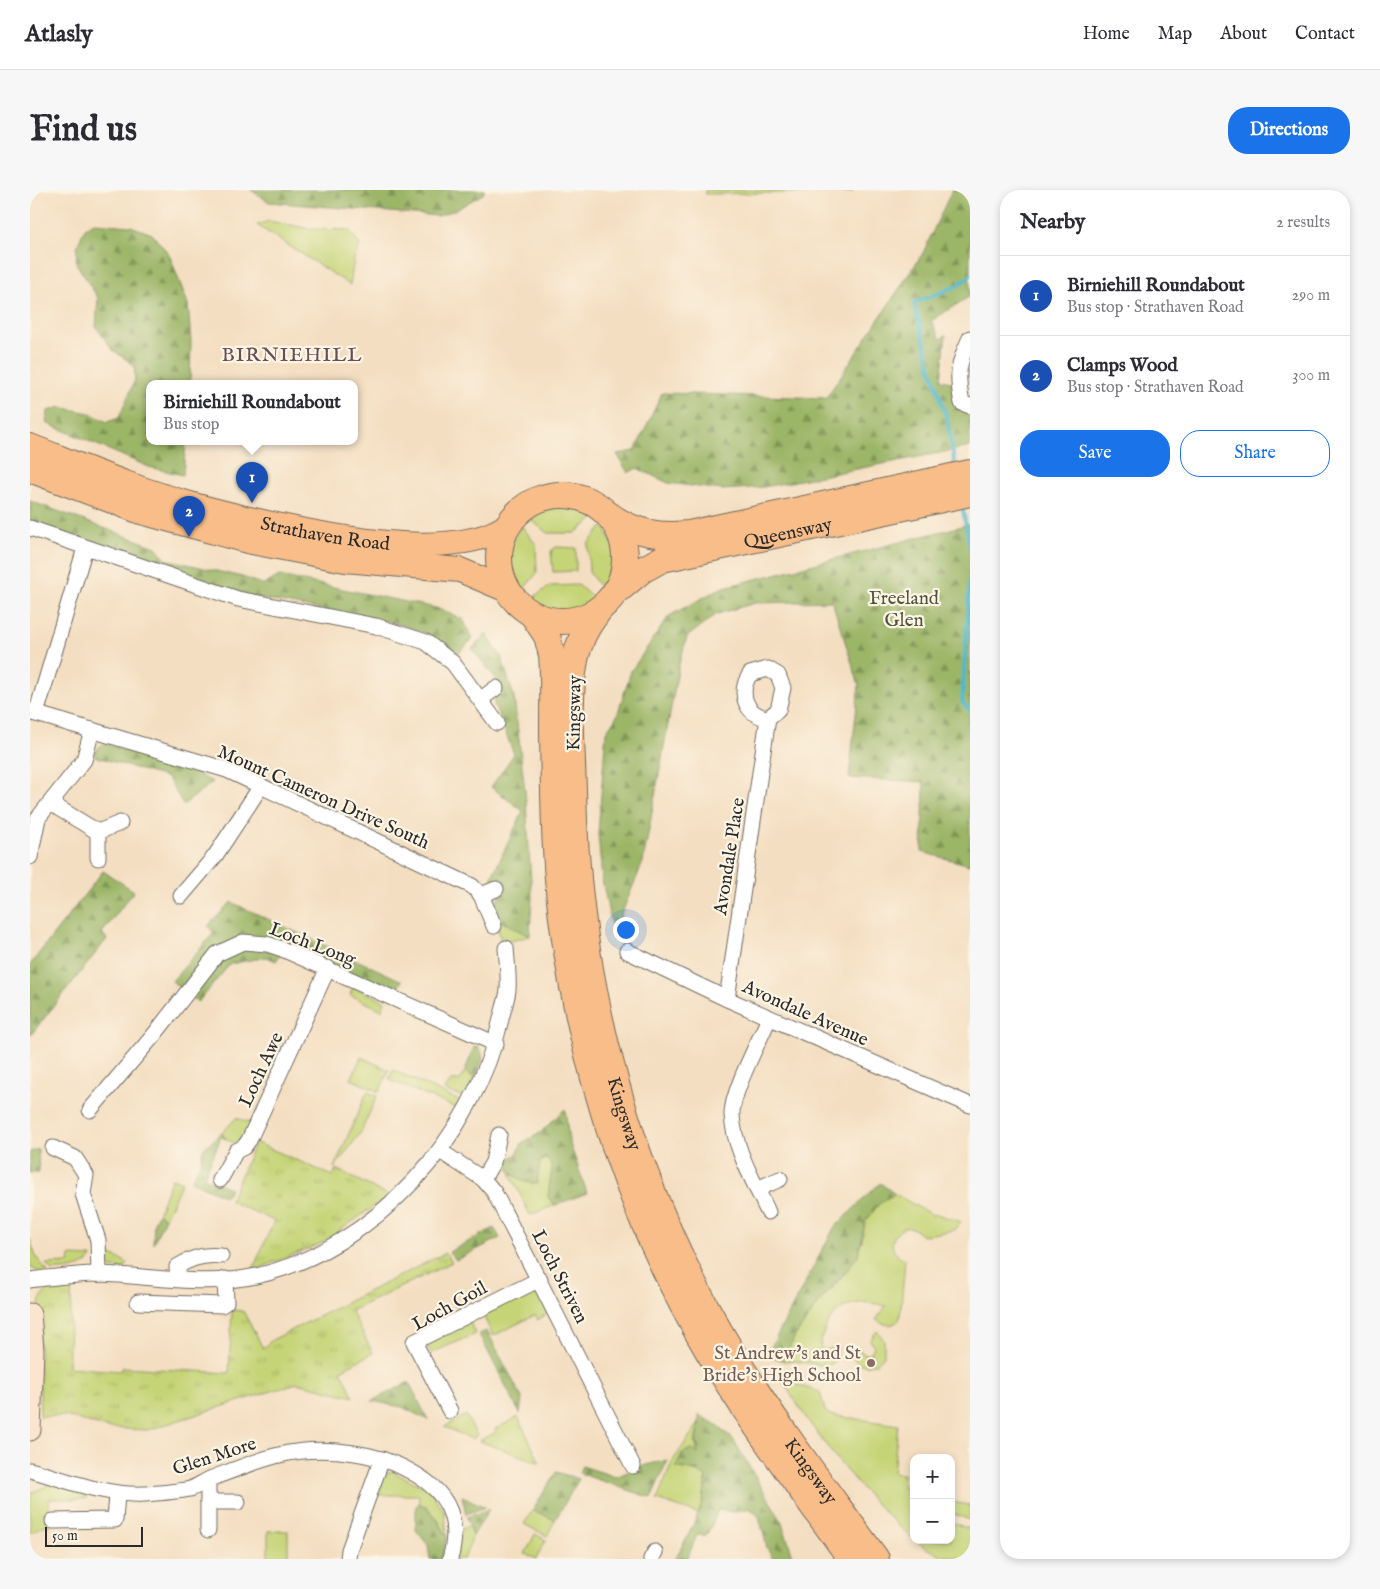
<!DOCTYPE html>
<html lang="en">
<head>
<meta charset="utf-8">
<style>
	body { margin:0; font-family:"IM FELL English",serif; background:#f7f7f7; color:#2b2b33 }
	.controls { position:absolute; right:15px; bottom:15px; display:grid; overflow:hidden; border-radius:10px; box-shadow:0 2px 8px #0003 }
	.controls button { width:45px; height:45px; display:grid; place-items:center; padding:0; border:0; border-bottom:1px solid #e1e1e2; background:#fff; color:#2b2b33; font:25px sans-serif }
	.scale { position:absolute; left:15px; bottom:12px; width:98px; box-sizing:border-box; padding-left:5px; border:2px solid #2b2b2b; border-top:0; font-size:14px; line-height:18px; white-space:nowrap; color:#2b2b2b; -webkit-text-stroke:4px #fcf5e5; paint-order:stroke }
	.you { position:absolute; left:595px; top:739px; width:18px; height:18px; margin:-12px; border:4px solid #fff; border-radius:50%; background:#1a73e8; box-shadow:0 0 0 8px #1a73e833 }
	.badge { display:grid; place-items:center; width:32px; height:32px; border-radius:50%; background:#1a73e8; color:#fff; font-size:16px; font-weight:700 }
	.pin { position:absolute; translate:-50% -41px; filter:drop-shadow(0 1px 2px #0008) }
	.pin::after { content:''; position:absolute; top:26px; width:18px; height:15px; background:inherit; clip-path:polygon(0 0,100% 0,50% 100%) }
	.popup { position:absolute; left:116px; top:190px; width:212px; height:65px; box-sizing:border-box; display:grid; place-content:center; border-radius:10px; background:#fff; filter:drop-shadow(0 1px 4px #0005); font-size:16px; white-space:nowrap; color:#7c7c81 }
	.popup b { font-size:19px; color:#2b2b33 }
	.popup::after { content:''; position:absolute; left:50%; top:100%; margin-left:-10px; border:10px solid transparent; border-top-color:#fff }
	.list { margin:0; padding:0; list-style:none }
	h2 { display:flex; justify-content:space-between; align-items:center; height:65px; margin:0; padding:0 20px; font-size:21px }
	h2 small { font-size:16px; font-weight:400; color:#7c7c81 }
	.list li { display:grid; grid-template-columns:32px 1fr auto; gap:15px; align-items:center; box-sizing:border-box; height:80px; padding:0 20px; border-top:1px solid #e1e1e2 }
	.list b { display:block; font-size:19px; white-space:nowrap }
	.list p { margin:0; font-size:16px; white-space:nowrap; color:#7c7c81 }
	.list em { font-size:16px; font-style:normal; color:#7c7c81 }
	.actions { display:flex; gap:10px; padding:15px 20px }
	.actions a { flex:1; padding:11px 0; border:1px solid #1a73e8; border-radius:20px; text-align:center; font-size:18px; color:#1a73e8 }
	.actions .main { background:#1a73e8; color:#fff }
	.map { position:relative; flex:none; width:940px; height:1369px; overflow:hidden; border-radius:20px }
	header { display:flex; align-items:center; gap:30px; box-sizing:border-box; height:70px; padding:0 25px; background:#fff; border-bottom:1px solid #e1e1e2 }
	header strong { font-size:24px }
	nav { display:flex; gap:28px; margin-inline-start:auto; font-size:18px }
	.intro { display:flex; align-items:center; justify-content:space-between; box-sizing:border-box; height:120px; padding:0 30px }
	h1 { margin:0; font-size:35px }
	.button { padding:12px 22px; border-radius:20px; background:#1a73e8; color:#fff; font-size:18px; font-weight:700 }
	main { display:flex; gap:30px; padding:0 30px }
	aside { flex:1; background:#fff; border-radius:20px; box-shadow:0 2px 8px #0003 }
	.map>svg:first-child { display:block }
	.green { fill:#c5d476; stroke:#788050 }
	.forest { fill:url(#forest-firs); stroke:#647049 }
	.park { fill:url(#park-tufts); stroke:#788050 }
	.lines { fill:none; stroke-linecap:round; stroke-linejoin:round }
	.stream { stroke:#4eb8cb; stroke-width:4 }
	.street-casing { stroke:#716a60; stroke-width:17 }
	.secondary-casing { stroke:#716a60; stroke-width:23 }
	.primary-casing { stroke:#716a60; stroke-width:26 }
	.highway-casing { stroke:#716a60; stroke-width:28 }
	.street { stroke:#fff; stroke-width:15 }
	.secondary { stroke:#fce5cf; stroke-width:21 }
	.primary { stroke:#f8bd88; stroke-width:24 }
	.highway { stroke:#f8bd88; stroke-width:26 }
	.education-dot { fill:#8d6e63; stroke:#fcf5e5; stroke-width:2 }
	.labels { text-anchor:middle; stroke-width:4.5; stroke-linejoin:round; paint-order:stroke }
	.street-label { font-size:19px; fill:#2b2b2b; stroke:#fcf5e5 }
	.park-label { font-size:19px; fill:#52553e; stroke:#fcf5e5 }
	.education-label { font-size:19px; fill:#785e54; stroke:#fcf5e5; text-anchor:end }
	.neighbourhood-label { font-size:20px; letter-spacing:1px; fill:#684c56; stroke:#fcf5e5 }
</style>
</head>
<body>
<header>
<strong>Atlasly</strong>
<nav><a>Home</a><a>Map</a><a>About</a><a>Contact</a></nav>
</header>
<div class="intro"><h1>Find us</h1><a class="button">Directions</a></div>
<main>
<div class="map">
<svg width="940" height="1369" viewBox="0 0 940 1369">
	<defs>
		<pattern id="forest-firs" width="22" height="20" patternUnits="userSpaceOnUse" patternTransform="scale(1.25)"><rect width="22" height="20" fill="#9cb667"/><path d="M5 1l3.5 6h-7zM16 11l3.5 6h-7z" fill="#7f9455"/></pattern>
		<pattern id="park-tufts" width="24" height="20" patternUnits="userSpaceOnUse" patternTransform="scale(1.25)"><rect width="24" height="20" fill="#c5d476"/><path d="M3 7l-1-3M5 7V3M7 7l1-3M15 17l-1-3M17 17v-4M19 17l1-3" fill="none" stroke="#a9b666"/></pattern>
	</defs>
	<rect width="100%" height="100%" fill="#fcf5e5"/>
	<filter id="ink" filterUnits="userSpaceOnUse"><feTurbulence type="fractalNoise" baseFrequency=".02" numOctaves="2"/><feDisplacementMap in="SourceGraphic" scale="10" xChannelSelector="R" yChannelSelector="G"/><feConvolveMatrix kernelMatrix="1 2 1 2 8 2 1 2 1" color-interpolation-filters="sRGB"/></filter>
	<filter id="wash" filterUnits="userSpaceOnUse"><feTurbulence type="fractalNoise" baseFrequency=".0096" numOctaves="4" result="noise"/><feDisplacementMap in="SourceGraphic" scale="20" xChannelSelector="R" yChannelSelector="G"/><feGaussianBlur stdDeviation="1.12" result="paint"/><feColorMatrix in="noise" values="0 0 0 0 0 0 0 0 0 0 0 0 0 0 0 0 0 1.4 0 .05"/><feComposite in="paint" operator="in"/></filter>
	<g filter="url(#wash)">
		<rect width="100%" height="100%" fill="#f4dec1"/>
		<g class="green">
			<polygon points="675,0 822,0 822,2 675,4"/>
			<polygon points="239,31 281,39 319,40 330,55 324,69 320,95 227,35"/>
			<polygon points="530,316 550,320 565,328 545,343 517,343 499,328 510,321"/>
			<path d="M492,336L506,355L507,383L492,401C478,380 476,356 492,336Z"/>
			<path d="M573,336C587,357 590,380 573,401L559,382L558,354Z"/>
			<polygon points="526,357 546,358 546,381 523,382 521,361"/>
			<path d="M548,395L566,410C546,425 520,428 501,409L520,396Z"/>
			<polygon points="469,730 500,746 472,753 466,733"/>
			<polygon points="323,797 355,811 352,820 320,805"/>
			<polygon points="331,867 359,880 349,902 321,889"/>
			<polygon points="363,880 428,910 434,912 429,918 424,917 359,890"/>
			<polygon points="435,881 445,888 435,908 414,900 421,891 429,891"/>
			<polygon points="337,902 347,906 331,942 304,978"/>
			<polygon points="206,928 221,933 209,955 196,949 192,943"/>
			<polygon points="517,968 522,978 518,1007 525,1015 500,1025 480,983 497,993 510,972"/>
			<polygon points="142,988 152,992 135,1028 128,1024"/>
			<path d="M865,1004L902,1025L906,1024L932,1032L924,1040L892,1046C874,1021 846,1059 875,1069L870,1128C863,1138 855,1135 846,1130L856,1116C820,1105 795,1121 790,1158L797,1160L808,1156C808,1180 797,1176 778,1173C770,1172 762,1171 753,1171L765,1146L791,1110L819,1079L832,1051L835,1032L849,1013Z"/>
			<polygon points="0,1049 6,1067 18,1082 9,1082 0,1077"/>
			<polygon points="75,1062 98,1073 94,1079 81,1078 75,1068"/>
			<path d="M40,1066L62,1067C54,1080 37,1079 22,1081L16,1074L39,1073Z"/>
			<polygon points="494,1104 501,1104 511,1108 518,1123 508,1130 505,1125 463,1146 453,1125"/>
			<polygon points="439,1131 446,1144 401,1163 396,1154 401,1150"/>
			<path d="M847,1141L854,1150V1166C842,1181 824,1177 818,1159L829,1158L833,1164H840L844,1157L840,1150Z"/>
			<path d="M748,1182L758,1192L790,1202L795,1221L800,1225L868,1235L863,1283L873,1284L872,1298L884,1301V1349C835,1309 778,1238 748,1182Z"/>
			<polygon points="436,1225 447,1246 442,1249 414,1237"/>
			<polygon points="488,1227 510,1273 449,1251 466,1242 465,1239"/>
			<path d="M669,1233L665,1251L668,1265L646,1276C657,1281 666,1279 676,1287L675,1302L669,1324L627,1310L642,1272Z"/>
			<path d="M361,1281L400,1300L415,1323L417,1347C411,1335 403,1317 389,1314V1305H347L351,1288Z"/>
			<polygon points="19,1291 56,1305 56,1309 19,1309 20,1336 16,1335 0,1343 0,1303 17,1296"/>
			<polygon points="921,1312 940,1315 940,1330 921,1323"/>
			<polygon points="503,1320 525,1330 517,1346 494,1334"/>
			<path d="M921,1332L940,1339V1369C920,1369 900,1363 885,1350H921Z"/>
			<polygon points="440,1335 443,1346 434,1369 423,1369 430,1340"/>
			<rect x="238" y="1341" width="20" height="28"/>
			<polygon points="505,1344 516,1350 506,1369 495,1364"/>
		</g>
		<g class="forest">
			<polygon points="221,0 455,0 453,4 427,19 408,26 239,12"/>
			<polygon points="922,0 940,0 940,106 901,131 910,149 916,145 911,190 921,192 925,214 940,227 940,257 734,297 693,300 638,293 607,278 598,283 587,264 605,261 632,203 796,208 893,63"/>
			<polygon points="64,33 101,36 122,44 139,64 158,114 161,151 160,194 120,194 120,252 156,252 153,285 119,277 16,233 18,221 30,217 59,223 77,232 89,228 105,190 104,175 83,160 66,137 68,108 46,73 47,57 55,38"/>
			<polygon points="0,311 126,357 136,369 212,387 234,395 249,386 406,418 433,429 442,449 430,462 424,465 400,445 366,433 227,408 0,332"/>
			<polygon points="940,334 940,675 892,662 894,592 819,588 829,495 802,411 725,413 687,424 657,447 649,474 613,672 583,744 572,689 568,643 576,542 587,526 601,481 639,426 691,398"/>
			<polygon points="456,444 471,466 484,507 496,610 502,707 500,746 469,730 464,716 472,701 461,689 493,621 461,597 484,564 464,514 465,506 473,497 442,459"/>
			<polygon points="74,554 150,576 183,592 153,615 138,588 64,566 69,556"/>
			<polygon points="73,681 104,701 72,743 77,749 0,846 0,775"/>
			<polygon points="201,712 372,791 365,804 254,754 182,760 150,798 142,791 184,743 178,736"/>
			<polygon points="214,756 251,763 246,771 236,767 200,774 168,812 159,805 191,768"/>
			<polygon points="444,857 450,858 453,868 445,888 435,881"/>
			<path d="M535,919L539,951L557,1003L525,1015L518,1007L522,978L517,968L510,972L507,994C492,992 481,986 474,972L487,964L492,953L510,943Z"/>
			<polygon points="192,943 196,949 191,947 174,987 200,998 197,1005 194,1006 161,991 171,971 173,959"/>
			<polygon points="8,959 9,983 0,983 0,962"/>
			<polygon points="850,993 865,1004 849,1014 835,1032 828,1066 791,1110 765,1146 753,1171 737,1165 804,1038"/>
			<polygon points="128,1024 135,1028 123,1054 124,1032"/>
			<polygon points="464,1038 470,1048 426,1070 419,1062"/>
			<polygon points="457,1141 492,1208 490,1224 449,1144"/>
			<polygon points="379,1192 398,1230 372,1217 342,1211"/>
			<path d="M669,1225L685,1234L703,1249L751,1330L764,1369H743L737,1358L729,1326L719,1318L703,1322L688,1320L681,1337L676,1345H667L657,1369H645C660,1342 675,1318 676,1287C666,1279 657,1280 646,1277L652,1263L661,1259L668,1264C664,1247 670,1241 669,1225Z"/>
			<polygon points="638,1270 621,1308 549,1283 552,1276 586,1287 611,1276"/>
			<polygon points="526,1282 549,1289 525,1330 503,1320"/>
			<polygon points="432,1306 455,1317 436,1324"/>
			<polygon points="389,1314 396,1316 408,1331 417,1347 412,1369 400,1369 398,1355 386,1340 386,1316"/>
			<polygon points="459,1319 443,1346 437,1327"/>
		</g>
		<g class="park">
			<polygon points="225,952 303,986 306,979 359,1006 290,1054 222,1081 244,1031 200,1011"/>
			<path d="M415,1063L422,1072L321,1121L343,1163L311,1180L324,1207L267,1193L118,1240L78,1238L36,1226H10L9,1115C12,1097 26,1097 42,1094L38,1177L90,1181L93,1177L199,1183L202,1120L213,1121L233,1158L242,1150Z"/>
		</g>
		<g class="lines">
			<g class="stream">
				<polyline points="925,276 917,229 901,179 884,113 927,96 940,86"/>
				<polyline points="932,315 940,358"/>
				<polyline points="940,386 932,512 940,521"/>
			</g>
		</g>
	</g>
	<g filter="url(#ink)">
		<g class="lines">
			<defs>
				<g id="street">
					<path d="M940,148C928,174 926,184 932,213L940,216"/>
					<polyline points="0,338 208,409 346,436 396,452 423,473 467,533"/>
					<polyline points="451,509 466,498"/>
					<polyline points="0,522 197,580 442,696 451,705 466,699"/>
					<polyline points="6,524 55,358"/>
					<polyline points="20,613 68,642"/>
					<polyline points="0,667 8,628 54,570 62,540"/>
					<polyline points="68,668 68,642 90,633"/>
					<polyline points="451,705 464,736"/>
					<polyline points="151,706 185,666 231,596"/>
					<polyline points="597,761 697,809 940,915"/>
					<path d="M697,809L738,528L748,520L753,498L748,485L738,479L720,484C708,503 715,525 738,528"/>
					<polyline points="60,920 124,845 187,764 213,752 237,754 252,759 466,854"/>
					<polyline points="23,958 45,968 56,985 53,1004 68,1050 69,1084"/>
					<polyline points="410,961 453,989 464,1002 603,1276"/>
					<polyline points="453,989 463,972 469,945"/>
					<polyline points="190,990 206,961 214,957 219,950 298,778"/>
					<polyline points="727,999 750,989"/>
					<path d="M738,1022C724,991 704,959 702,925C701,903 730,850 739,828"/>
					<path d="M148,1089L147,1077C160,1068 176,1064 191,1066"/>
					<path d="M0,1090C24,1087 47,1084 71,1084C121,1086 176,1097 226,1086C345,1059 445,946 471,829C473,820 477,809 478,800C479,786 477,772 476,758"/>
					<polyline points="108,1112 192,1115 196,1112 195,1089"/>
					<polyline points="420,1221 384,1152 510,1089"/>
					<path d="M0,1280C37,1290 75,1306 114,1304C129,1303 145,1302 160,1299C167,1297 173,1292 180,1289C201,1281 223,1272 245,1266C293,1254 356,1261 397,1292C423,1312 429,1337 420,1369"/>
					<polyline points="178,1290 178,1340"/>
					<polyline points="178,1312 208,1312"/>
					<polyline points="23,1331 85,1330 87,1305"/>
					<polyline points="318,1369 319,1360 352,1269"/>
					<polyline points="621,1369 625,1362"/>
				</g>
				<polyline id="secondary" points="0,1124 3,1160 0,1240"/>
				<g id="primary">
					<path id="s1" d="M0,256C54,277 108,300 164,315C235,334 418,381 479,334"/>
					<polyline points="0,280 111,322 217,351 315,370 430,380 477,400"/>
				</g>
				<g id="highway">
					<circle cx="532" cy="368" r="63"/>
					<path d="M579,325C603,343 629,347 659,344L940,283"/>
					<path id="s2" d="M587,401L612,380L632,369L940,303"/>
					<path id="s3" d="M569,420C561,431 553,442 549,456C536,490 542,561 543,600C547,797 599,992 701,1161C745,1234 797,1301 846,1369"/>
					<path d="M503,425L517,446L522,465C524,490 523,514 523,539C524,609 524,679 535,749C555,890 605,1036 677,1159C720,1232 772,1300 821,1369"/>
				</g>
			</defs>
			<use href="#street" class="street-casing"/>
			<use href="#secondary" class="secondary-casing"/>
			<use href="#primary" class="primary-casing"/>
			<use href="#highway" class="highway-casing"/>
			<use href="#street" class="street"/>
			<use href="#secondary" class="secondary"/>
			<use href="#primary" class="primary"/>
			<use href="#highway" class="highway"/>
		</g>
	</g>
	<circle class="education-dot" cx="841" cy="1173" r="5"/>
	<g class="labels">
		<g class="street-label">
			<text dy="7" stroke="none"><textPath href="#s1" startOffset="309">Strathaven Road</textPath></text>
			<text dy="7" stroke="none"><textPath href="#s2" startOffset="184">Queensway</textPath></text>
			<text transform="translate(543 523) rotate(-89)" y="7">Kingsway</text>
			<text transform="translate(294 606) rotate(24)" y="7">Mount Cameron Drive South</text>
			<text transform="translate(698 666) rotate(-81)" y="7">Avondale Place</text>
			<text transform="translate(283 753) rotate(21)" y="7">Loch Long</text>
			<text transform="translate(776 822) rotate(24)" y="7">Avondale Avenue</text>
			<text transform="translate(230 879) rotate(-65)" y="7">Loch Awe</text>
			<text dy="7" stroke="none"><textPath href="#s3" startOffset="515">Kingsway</textPath></text>
			<text transform="translate(531 1086) rotate(63)" y="7">Loch Striven</text>
			<text transform="translate(419 1115) rotate(-29)" y="7">Loch Goil</text>
			<text transform="translate(184 1265) rotate(-18)" y="7">Glen More</text>
			<text dy="7" stroke="none"><textPath href="#s3" startOffset="920">Kingsway</textPath></text>
		</g>
		<g class="park-label">
			<text x="874" y="414">Freeland<tspan x="874" dy="22">Glen</tspan></text>
		</g>
		<g class="education-label">
			<text x="831" y="1169">St Andrew's and St<tspan x="831" dy="22">Bride's High School</tspan></text>
		</g>
		<g class="neighbourhood-label">
			<text x="262" y="171">BIRNIEHILL</text>
		</g>
	</g>
</svg>
<div class="controls">
<button>+</button>
<button>−</button>
</div>
<div class="scale">50 m</div>
<div class="you"></div>
<div class="pin badge" style="left:222px;top:313px;background:#1a4fb4">1</div>
<div class="popup"><b>Birniehill Roundabout</b>Bus stop</div>
<div class="pin badge" style="left:159px;top:347px;background:#1a4fb4">2</div>
</div>
<aside>
<h2>Nearby<small>2 results</small></h2>
<ul class="list">
<li><span class="badge" style="background:#1a4fb4">1</span><div><b>Birniehill Roundabout</b><p>Bus stop · Strathaven Road</p></div><em>290 m</em></li>
<li><span class="badge" style="background:#1a4fb4">2</span><div><b>Clamps Wood</b><p>Bus stop · Strathaven Road</p></div><em>300 m</em></li>
</ul>
<div class="actions"><a class="main">Save</a><a>Share</a></div>
</aside>
</main>
</body>
</html>
